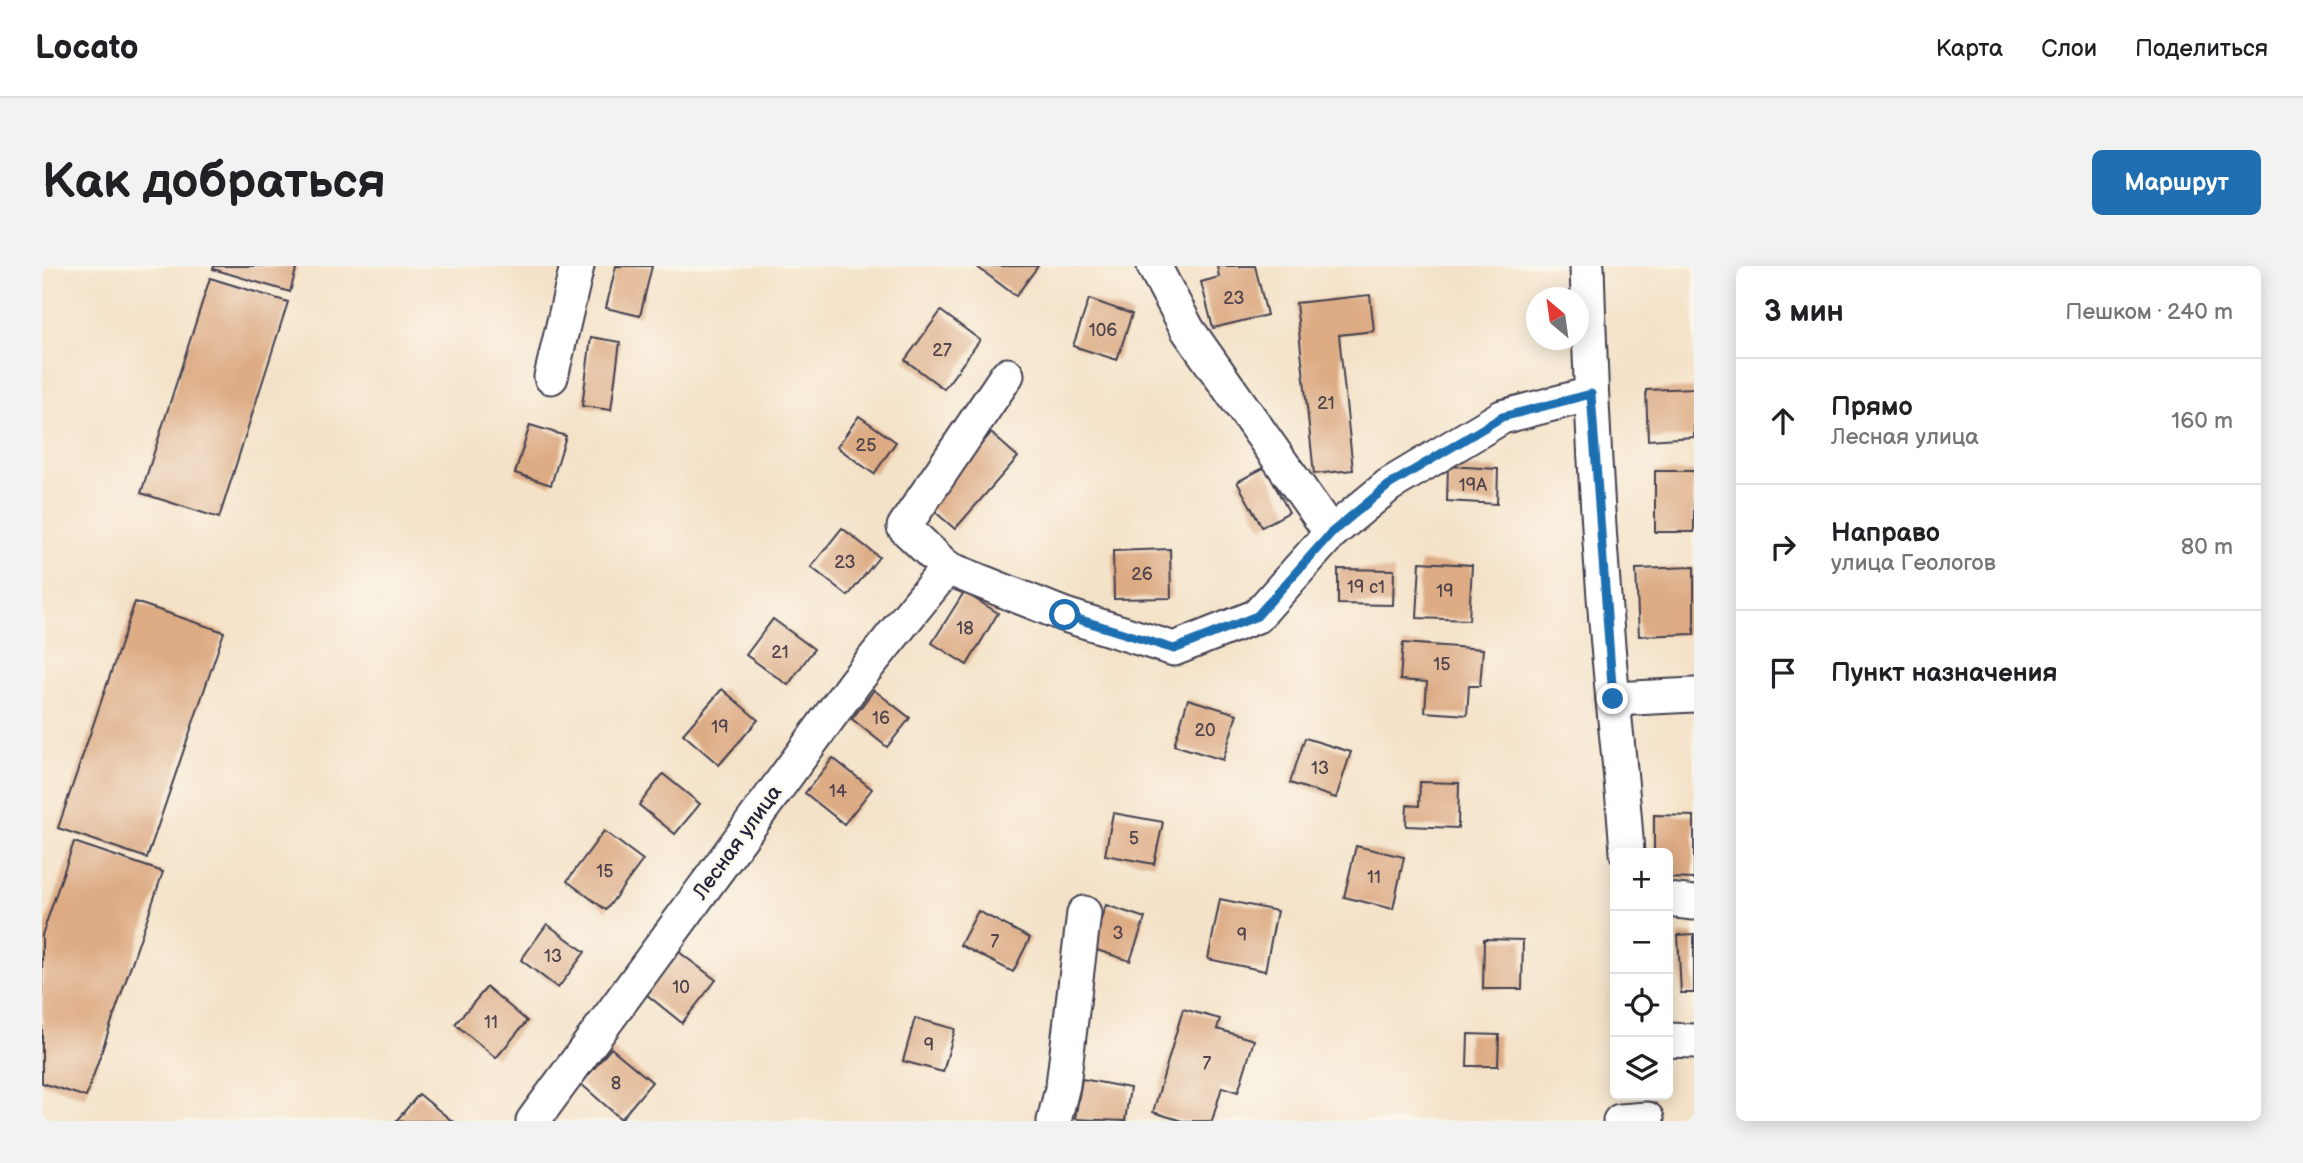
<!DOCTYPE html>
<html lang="ru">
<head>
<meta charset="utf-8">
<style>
	body { margin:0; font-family:"Balsamiq Sans",sans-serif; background:#f2f2f2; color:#202124 }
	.controls { position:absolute; right:21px; bottom:21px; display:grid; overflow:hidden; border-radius:10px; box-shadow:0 4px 18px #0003 }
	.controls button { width:63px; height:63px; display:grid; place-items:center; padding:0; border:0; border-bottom:2px solid #e0e0e0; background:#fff; color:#202124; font:35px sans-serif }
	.compass { position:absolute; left:1484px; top:21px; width:63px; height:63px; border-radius:50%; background:#fff; box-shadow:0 4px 18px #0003; rotate:331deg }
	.stop { position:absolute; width:21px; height:21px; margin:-16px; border:5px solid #1f6fb2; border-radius:50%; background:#fff }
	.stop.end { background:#1f6fb2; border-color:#fff; box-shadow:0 2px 7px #0008 }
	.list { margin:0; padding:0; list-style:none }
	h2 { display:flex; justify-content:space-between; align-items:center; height:91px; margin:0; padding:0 28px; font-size:30px }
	h2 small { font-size:23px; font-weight:400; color:#757577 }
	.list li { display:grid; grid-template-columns:46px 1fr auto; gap:21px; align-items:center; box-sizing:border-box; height:126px; padding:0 28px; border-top:2px solid #e0e0e0 }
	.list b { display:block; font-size:26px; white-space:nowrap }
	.list p { margin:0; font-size:23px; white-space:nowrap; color:#757577 }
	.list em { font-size:23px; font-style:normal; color:#757577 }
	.icon { flex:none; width:38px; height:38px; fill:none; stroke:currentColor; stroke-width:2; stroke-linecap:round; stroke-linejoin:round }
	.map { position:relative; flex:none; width:1652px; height:855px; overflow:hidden; border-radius:10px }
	header { display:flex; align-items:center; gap:42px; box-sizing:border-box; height:98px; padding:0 35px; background:#fff; border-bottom:2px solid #e0e0e0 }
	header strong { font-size:33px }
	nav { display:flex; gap:38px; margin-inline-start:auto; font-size:24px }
	.intro { display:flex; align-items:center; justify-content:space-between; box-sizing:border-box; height:168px; padding:0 42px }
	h1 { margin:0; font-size:49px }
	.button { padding:18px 32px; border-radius:10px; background:#1f6fb2; color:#fff; font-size:24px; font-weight:700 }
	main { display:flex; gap:42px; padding:0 42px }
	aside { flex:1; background:#fff; border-radius:10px; box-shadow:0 4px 18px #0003 }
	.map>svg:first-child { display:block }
	.building { fill:#ddab84 }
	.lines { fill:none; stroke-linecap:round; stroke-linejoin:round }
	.minor-casing { stroke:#423f50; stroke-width:37 }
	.minor { stroke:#fff; stroke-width:33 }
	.route { stroke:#1f6fb2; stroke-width:9 }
	.labels { text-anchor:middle; stroke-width:5; stroke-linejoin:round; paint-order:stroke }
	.number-label { font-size:18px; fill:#51444d }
	.street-label { font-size:21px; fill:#22223b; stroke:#fbf7ec }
</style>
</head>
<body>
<header>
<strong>Locato</strong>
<nav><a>Карта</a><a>Слои</a><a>Поделиться</a></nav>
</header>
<div class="intro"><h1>Как добраться</h1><a class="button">Маршрут</a></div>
<main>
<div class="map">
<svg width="1652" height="855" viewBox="0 0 1652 855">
	<rect width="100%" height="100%" fill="#fbf7ec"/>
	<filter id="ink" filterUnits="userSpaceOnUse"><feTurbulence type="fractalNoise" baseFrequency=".0143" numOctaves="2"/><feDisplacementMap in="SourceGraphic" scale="14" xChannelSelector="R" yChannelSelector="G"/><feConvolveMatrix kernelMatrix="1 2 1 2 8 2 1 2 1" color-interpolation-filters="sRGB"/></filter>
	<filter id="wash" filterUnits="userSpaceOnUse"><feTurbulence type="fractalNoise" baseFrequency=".00686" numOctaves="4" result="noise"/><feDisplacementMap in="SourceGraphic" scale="28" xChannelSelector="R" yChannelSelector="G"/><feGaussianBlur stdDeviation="1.57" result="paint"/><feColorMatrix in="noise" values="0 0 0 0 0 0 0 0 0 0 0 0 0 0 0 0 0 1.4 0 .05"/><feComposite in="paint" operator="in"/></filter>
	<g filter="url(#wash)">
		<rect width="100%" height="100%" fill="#f4e2c8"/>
		<g id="blocks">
			<g class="building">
				<polygon points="172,0 255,0 248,26 171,3"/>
				<polygon points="574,0 610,0 598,50 564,42"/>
				<polygon points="934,0 996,0 974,30"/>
				<polygon points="1175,0 1213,0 1225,49 1171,62 1159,16 1177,11"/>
				<polygon points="168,12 246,36 177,252 99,227"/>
				<polygon points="1328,29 1332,65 1297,69 1311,204 1272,208 1254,37"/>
				<polygon points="1047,33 1090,48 1075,94 1031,80"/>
				<polygon points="899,45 938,74 902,123 863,94"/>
				<polygon points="549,71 578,76 569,144 540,140"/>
				<polygon points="1652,122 1652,171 1606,174 1604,124"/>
				<polygon points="817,150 854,176 832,208 795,181"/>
				<polygon points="488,159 524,170 509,219 473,207"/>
				<polygon points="949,167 976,191 913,263 885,239"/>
				<polygon points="1406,200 1456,203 1455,238 1405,235"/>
				<polygon points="1223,201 1247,246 1220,261 1195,216"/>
				<rect x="1613" y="205" width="39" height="61"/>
				<polygon points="800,262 837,291 806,330 769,301"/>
				<polygon points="1128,283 1129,332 1072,333 1071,285"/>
				<polygon points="1378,296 1430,299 1427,354 1375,352"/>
				<polygon points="1652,301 1652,368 1597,370 1594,303"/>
				<polygon points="1296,303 1352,304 1351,339 1296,338"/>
				<polygon points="922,326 956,347 925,399 890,377"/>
				<polygon points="93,336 182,366 105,592 16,562"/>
				<polygon points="731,353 772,383 746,419 704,389"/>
				<polygon points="1361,377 1441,383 1438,420 1427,420 1425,449 1383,446 1385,416 1358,414"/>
				<polygon points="680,423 716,454 677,499 641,468"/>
				<polygon points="832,424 868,452 845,481 810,453"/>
				<polygon points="1146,433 1195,448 1181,494 1132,479"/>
				<polygon points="1263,472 1309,486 1294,532 1248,517"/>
				<polygon points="791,492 830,523 802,558 763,527"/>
				<polygon points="621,508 658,538 633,568 597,539"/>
				<polygon points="1378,516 1417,517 1416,562 1364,560 1365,539 1377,540"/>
				<polygon points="1071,547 1121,556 1112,598 1063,589"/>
				<polygon points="1612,549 1652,550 1652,613 1626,612 1626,587 1612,587"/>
				<polygon points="562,565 601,594 564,644 525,615"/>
				<polygon points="32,576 121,606 44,831 0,817 0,669"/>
				<polygon points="1314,580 1362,591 1351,643 1302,631"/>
				<polygon points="1178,633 1235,645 1223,705 1166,693"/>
				<polygon points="1064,639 1103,652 1088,695 1049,682"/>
				<polygon points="936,645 988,672 971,706 918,679"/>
				<polygon points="505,658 543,686 516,722 479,694"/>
				<polygon points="1652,668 1652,727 1639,727 1636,669"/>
				<polygon points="1442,673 1481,674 1480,723 1441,723"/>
				<polygon points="637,686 674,714 640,757 604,728"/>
				<polygon points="445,721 485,755 454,792 413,758"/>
				<polygon points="1141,743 1178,753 1175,763 1212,774 1196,826 1180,821 1170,855 1140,855 1111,846"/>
				<polygon points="873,752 913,763 901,806 861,795"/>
				<polygon points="1426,768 1457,769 1456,800 1425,800"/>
				<polygon points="569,782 610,816 579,853 539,818"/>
				<polygon points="1040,813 1088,822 1083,855 1033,853"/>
				<polygon points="377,828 410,855 354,855"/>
			</g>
		</g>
	</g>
	<g filter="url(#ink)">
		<use href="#blocks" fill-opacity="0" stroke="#423f50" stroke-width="2"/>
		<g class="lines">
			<defs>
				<g id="minor">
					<polyline points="1112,0 1146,64 1289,267"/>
					<path d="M1545,0C1549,145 1557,290 1571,434C1576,485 1582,536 1585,587"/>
					<polyline points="509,111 535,0"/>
					<polyline points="905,302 1023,349 1132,383 1215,350 1289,267 1347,219 1460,151 1549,128"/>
					<polyline points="1571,433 1652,429"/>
					<polyline points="1626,634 1652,637"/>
					<polyline points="1626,774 1652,775"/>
					<polyline points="491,855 813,416 905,302 862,261 965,109"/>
					<polyline points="1012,855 1021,819 1042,647"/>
					<polyline points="1578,855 1605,853"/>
				</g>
			</defs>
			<use href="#minor" class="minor-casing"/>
			<use href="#minor" class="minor"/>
		</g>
	</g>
	<g class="lines" filter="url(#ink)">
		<polyline class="route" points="1023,349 1132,383 1215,350 1289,267 1347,219 1460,151 1549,128 1571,433"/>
	</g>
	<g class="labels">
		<g class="number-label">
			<text x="1192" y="38">23</text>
			<text x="1061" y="70">106</text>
			<text x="900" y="90">27</text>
			<text x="1284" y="143">21</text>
			<text x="824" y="185">25</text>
			<text x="1431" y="225">19А</text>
			<text x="803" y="302">23</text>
			<text x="1100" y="314">26</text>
			<text x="1324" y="327">19 с1</text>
			<text x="1403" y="331">19</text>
			<text x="923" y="368">18</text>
			<text x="738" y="392">21</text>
			<text x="1400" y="404">15</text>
			<text x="839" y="458">16</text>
			<text x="678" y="467">19</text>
			<text x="1163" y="470">20</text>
			<text x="1278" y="508">13</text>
			<text x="796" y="531">14</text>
			<text x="1092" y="578">5</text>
			<text x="563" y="611">15</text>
			<text x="1332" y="617">11</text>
			<text x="1076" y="673">3</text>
			<text x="1200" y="675">9</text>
			<text x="953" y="681">7</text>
			<text x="511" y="696">13</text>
			<text x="639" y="727">10</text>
			<text x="449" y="762">11</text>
			<text x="887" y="785">9</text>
			<text x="1165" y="803">7</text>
			<text x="574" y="823">8</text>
		</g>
		<g class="street-label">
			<text transform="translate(695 576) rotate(-54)" y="7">Лесная улица</text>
		</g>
	</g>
</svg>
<div class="controls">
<button>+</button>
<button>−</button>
<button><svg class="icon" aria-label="locate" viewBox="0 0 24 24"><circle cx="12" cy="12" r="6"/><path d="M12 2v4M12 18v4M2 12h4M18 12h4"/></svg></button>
<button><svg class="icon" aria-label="layers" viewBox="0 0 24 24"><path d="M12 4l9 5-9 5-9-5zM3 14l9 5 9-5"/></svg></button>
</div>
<svg class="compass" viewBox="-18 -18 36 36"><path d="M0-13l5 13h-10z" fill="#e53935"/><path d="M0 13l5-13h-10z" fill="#757577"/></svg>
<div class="stop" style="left:1023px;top:349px"></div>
<div class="stop end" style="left:1571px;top:433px"></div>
</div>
<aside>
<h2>3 мин<small>Пешком · 240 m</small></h2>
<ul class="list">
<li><svg class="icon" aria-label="ahead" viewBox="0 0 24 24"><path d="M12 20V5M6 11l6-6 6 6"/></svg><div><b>Прямо</b><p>Лесная улица</p></div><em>160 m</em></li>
<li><svg class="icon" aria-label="right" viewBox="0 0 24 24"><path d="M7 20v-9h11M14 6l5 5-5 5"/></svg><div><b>Направо</b><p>улица Геологов</p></div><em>80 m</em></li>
<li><svg class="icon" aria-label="arrive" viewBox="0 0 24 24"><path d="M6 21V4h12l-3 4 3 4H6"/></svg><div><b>Пункт назначения</b></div></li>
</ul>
</aside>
</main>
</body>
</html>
